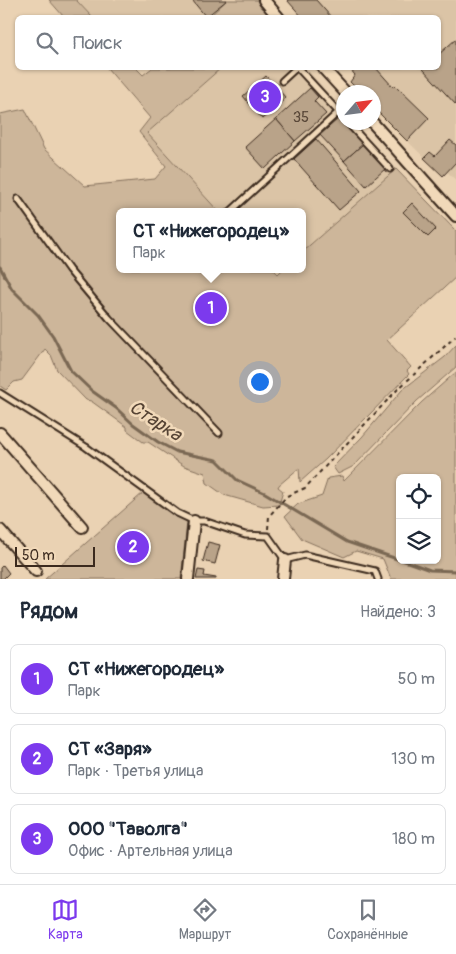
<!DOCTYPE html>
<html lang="ru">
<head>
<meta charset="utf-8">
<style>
	body { margin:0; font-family:Pangolin,sans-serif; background:#f2f2f3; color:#1f2937 }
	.controls { position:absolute; right:15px; bottom:15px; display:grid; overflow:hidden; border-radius:8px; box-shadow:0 1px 4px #0004 }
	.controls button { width:45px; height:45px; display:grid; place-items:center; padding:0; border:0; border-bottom:1px solid #e0e1e3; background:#fff; color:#1f2937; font:25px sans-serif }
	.compass { position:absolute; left:336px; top:85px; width:45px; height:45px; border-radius:50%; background:#fff; box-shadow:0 1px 4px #0004; rotate:62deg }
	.scale { position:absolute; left:15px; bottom:12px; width:80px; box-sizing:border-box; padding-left:5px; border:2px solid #3b2a1e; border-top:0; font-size:14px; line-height:18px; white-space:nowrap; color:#3b2a1e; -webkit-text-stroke:4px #f1d9b9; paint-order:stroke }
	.you { position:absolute; left:259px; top:381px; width:18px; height:18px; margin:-12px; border:4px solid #fff; border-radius:50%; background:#1a73e8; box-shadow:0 0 0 8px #1a73e833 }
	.badge { display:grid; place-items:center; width:32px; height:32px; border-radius:50%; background:#7c3aed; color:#fff; font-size:16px; font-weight:700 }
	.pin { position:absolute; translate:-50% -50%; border:2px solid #fff; box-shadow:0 1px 5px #0006 }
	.popup { position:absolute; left:116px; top:208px; width:190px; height:65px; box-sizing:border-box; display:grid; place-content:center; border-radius:8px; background:#fff; filter:drop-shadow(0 1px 4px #0005); font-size:16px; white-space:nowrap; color:#747a83 }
	.popup b { font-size:19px; color:#1f2937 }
	.popup::after { content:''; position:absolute; left:50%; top:100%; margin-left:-10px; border:10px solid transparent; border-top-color:#fff }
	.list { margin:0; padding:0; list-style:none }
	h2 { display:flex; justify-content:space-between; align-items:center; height:65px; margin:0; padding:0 20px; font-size:21px }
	h2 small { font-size:16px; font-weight:400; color:#747a83 }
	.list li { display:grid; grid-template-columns:32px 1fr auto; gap:15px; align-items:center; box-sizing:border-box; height:70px; margin:0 10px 10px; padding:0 10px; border:1px solid #e0e1e3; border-radius:8px }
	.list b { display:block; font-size:19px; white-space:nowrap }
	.list p { margin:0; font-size:16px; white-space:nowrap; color:#747a83 }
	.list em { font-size:16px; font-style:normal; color:#747a83 }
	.icon { flex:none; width:28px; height:28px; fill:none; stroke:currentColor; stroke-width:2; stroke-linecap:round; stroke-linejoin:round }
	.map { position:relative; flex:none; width:456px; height:579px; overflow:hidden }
	.search { position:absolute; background:#fff; box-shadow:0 1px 4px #0004; left:15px; right:15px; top:15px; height:55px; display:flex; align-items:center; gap:12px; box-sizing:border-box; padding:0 18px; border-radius:8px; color:#747a83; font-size:19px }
	.sheet { height:305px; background:#fff }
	nav { display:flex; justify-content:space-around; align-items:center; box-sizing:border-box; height:70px; border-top:1px solid #e0e1e3; background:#fff; font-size:14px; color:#747a83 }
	nav a { display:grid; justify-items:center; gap:2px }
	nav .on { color:#7c3aed }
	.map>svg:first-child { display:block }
	.built { fill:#dbc4a6 }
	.green { fill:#cdb69a; stroke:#84705c; fill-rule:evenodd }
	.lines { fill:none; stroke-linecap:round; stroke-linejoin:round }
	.stream { stroke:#7a6753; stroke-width:3 }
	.building { fill:#b9a389; stroke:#3b2a1e }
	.service-casing { stroke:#3b2a1e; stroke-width:9 }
	.minor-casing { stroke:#3b2a1e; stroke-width:14 }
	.path { stroke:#3b2a1e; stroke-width:2; stroke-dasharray:4 4; stroke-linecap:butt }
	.service { stroke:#f1d9b9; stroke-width:5 }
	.minor { stroke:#f1d9b9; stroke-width:10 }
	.labels { text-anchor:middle; stroke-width:5; stroke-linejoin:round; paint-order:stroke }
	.number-label { font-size:15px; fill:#5a4839 }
	.water-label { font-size:19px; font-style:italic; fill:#554334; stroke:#f1d9b9 }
</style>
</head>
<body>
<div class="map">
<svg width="456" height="579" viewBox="0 0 456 579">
	<rect width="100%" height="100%" fill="#ead2b3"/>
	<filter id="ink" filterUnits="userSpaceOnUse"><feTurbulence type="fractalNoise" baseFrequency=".02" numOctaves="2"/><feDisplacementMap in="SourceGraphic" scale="10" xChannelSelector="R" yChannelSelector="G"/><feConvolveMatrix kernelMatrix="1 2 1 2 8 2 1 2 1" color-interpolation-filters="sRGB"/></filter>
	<g filter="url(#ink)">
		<g class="built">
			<polygon points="76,0 227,0 208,18 92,17"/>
			<polygon points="287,0 456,0 456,180 447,172 443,176 374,108 374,92 360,92 350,82 355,75 349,68 438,68 438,18 303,17"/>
			<polygon points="221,68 306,68 343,110 344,122 355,123 396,169 302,252 302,212 219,212 147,133"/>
		</g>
		<g class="green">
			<polygon points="49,0 76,0 92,17 64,17"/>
			<polygon points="227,0 257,0 261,8 268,11 272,18 208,18"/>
			<polygon points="107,68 136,68 143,75 152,68 221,68 147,133 219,212 120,212 120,269 273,269 278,274 283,269 302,269 302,252 396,169 456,231 456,277 387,340 411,367 407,371 409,374 326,459 300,482 299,468 279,485 278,487 283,491 279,505 263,506 224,495 207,483 205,473 184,466 148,442 143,442 127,430 127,427 91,401 86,400 57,370 51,355 45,349 22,380 14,382 6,390 0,386 0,114 25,109 44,149 85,186 155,179 166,166 139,132 150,118"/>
			<polygon points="456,345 456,367 417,401 354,466 338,474 333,467 362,437 402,390 445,357"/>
			<path d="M456,372V579H391L383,559L356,551L344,557L302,539L285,516L298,504L322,496L328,478L342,476L344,481L422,402ZM400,478H437V560H400Z"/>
			<polygon points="143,493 187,522 181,579 45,579"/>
		</g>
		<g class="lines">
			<g class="stream">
				<polyline points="0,267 12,289 38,315 53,336 71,371 92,391 116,408 133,424 158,442 177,452 217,460 237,480 265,493 347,542 400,560"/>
				<polyline points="402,560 430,570 456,571"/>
			</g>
		</g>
		<g class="building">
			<polygon points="192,0 227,0 206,17"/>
			<polygon points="287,0 316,0 332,18 303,18"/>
			<polygon points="456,39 456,105 423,69 425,68 438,68 438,55"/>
			<polygon points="349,68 376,68 393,87 395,85 429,118 407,141 374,108 374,92 360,92 350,82 355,75"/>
			<polygon points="266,76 286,98 262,119 243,96"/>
			<polygon points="310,88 318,97 314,101 326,114 295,141 276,119"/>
			<polygon points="339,118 363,144 344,161 320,135"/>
			<polygon points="276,119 295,141 265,169 245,147"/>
			<polygon points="316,139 361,191 339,210 294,159"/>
			<polygon points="450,140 456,145 456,162 443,176 424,158 430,152 435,156"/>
			<polygon points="363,144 385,169 366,186 344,161"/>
			<polygon points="412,203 436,229 428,237 403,212"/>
			<polygon points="208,542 220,545 215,564 203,561"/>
			<polygon points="3,565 9,573 3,579 0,579 0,568"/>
			<polygon points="198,570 205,571 204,576 216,578 216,579 196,579"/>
		</g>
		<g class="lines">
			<defs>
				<g id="service">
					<polyline points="298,68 344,118"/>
					<polyline points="282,81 296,68"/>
					<polyline points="347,122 390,169"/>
					<polyline points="18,199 69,270 109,318 219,433"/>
					<polyline points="230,212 344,107"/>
					<polyline points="0,393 86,447 177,513 194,521 204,521 245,535 268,536 285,560 305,555 375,571 378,579"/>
				</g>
				<g id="minor">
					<polyline points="264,0 279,18"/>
					<polyline points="323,68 345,92"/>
					<polyline points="372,122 456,216"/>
					<polyline points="0,433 82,527"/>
					<polyline points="0,530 36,571"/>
					<polyline points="188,579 194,521"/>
					<polyline points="283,579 285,560"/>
				</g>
			</defs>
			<use href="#service" class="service-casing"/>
			<use href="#minor" class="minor-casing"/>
			<polyline class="path" points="268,529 269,516 287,496 305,488 397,390 456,336"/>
			<use href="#service" class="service"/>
			<use href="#minor" class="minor"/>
		</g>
	</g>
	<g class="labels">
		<g class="number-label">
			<text x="301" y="122">35</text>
		</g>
		<g class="water-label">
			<text transform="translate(156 420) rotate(33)" y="7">Старка</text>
		</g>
	</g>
</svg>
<div class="controls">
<button><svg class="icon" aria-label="locate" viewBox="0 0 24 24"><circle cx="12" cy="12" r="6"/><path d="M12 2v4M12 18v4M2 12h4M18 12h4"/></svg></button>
<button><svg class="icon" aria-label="layers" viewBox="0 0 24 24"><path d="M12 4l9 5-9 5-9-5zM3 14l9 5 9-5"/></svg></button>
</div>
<svg class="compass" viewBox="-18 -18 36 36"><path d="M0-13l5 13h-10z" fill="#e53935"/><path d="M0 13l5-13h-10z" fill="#747a83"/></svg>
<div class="scale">50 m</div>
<div class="you"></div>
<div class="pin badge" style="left:211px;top:308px">1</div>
<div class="popup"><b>СТ «Нижегородец»</b>Парк</div>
<div class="pin badge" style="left:133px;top:547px">2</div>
<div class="pin badge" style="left:265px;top:97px">3</div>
<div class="search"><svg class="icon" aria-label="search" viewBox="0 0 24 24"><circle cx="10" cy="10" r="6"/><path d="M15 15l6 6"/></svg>Поиск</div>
</div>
<section class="sheet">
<h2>Рядом<small>Найдено: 3</small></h2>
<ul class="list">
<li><span class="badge">1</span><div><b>СТ «Нижегородец»</b><p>Парк</p></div><em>50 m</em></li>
<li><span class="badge">2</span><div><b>СТ «Заря»</b><p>Парк · Третья улица</p></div><em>130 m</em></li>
<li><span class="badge">3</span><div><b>ООО &quot;Таволга&quot;</b><p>Офис · Артельная улица</p></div><em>180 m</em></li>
</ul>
</section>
<nav>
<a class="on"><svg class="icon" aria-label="map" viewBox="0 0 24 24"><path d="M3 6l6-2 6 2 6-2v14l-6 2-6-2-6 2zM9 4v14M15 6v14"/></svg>Карта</a>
<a><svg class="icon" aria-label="directions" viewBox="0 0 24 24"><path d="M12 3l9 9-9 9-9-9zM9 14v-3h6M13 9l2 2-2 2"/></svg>Маршрут</a>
<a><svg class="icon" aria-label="saved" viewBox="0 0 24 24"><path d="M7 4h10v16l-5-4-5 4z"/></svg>Сохранённые</a>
</nav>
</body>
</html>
